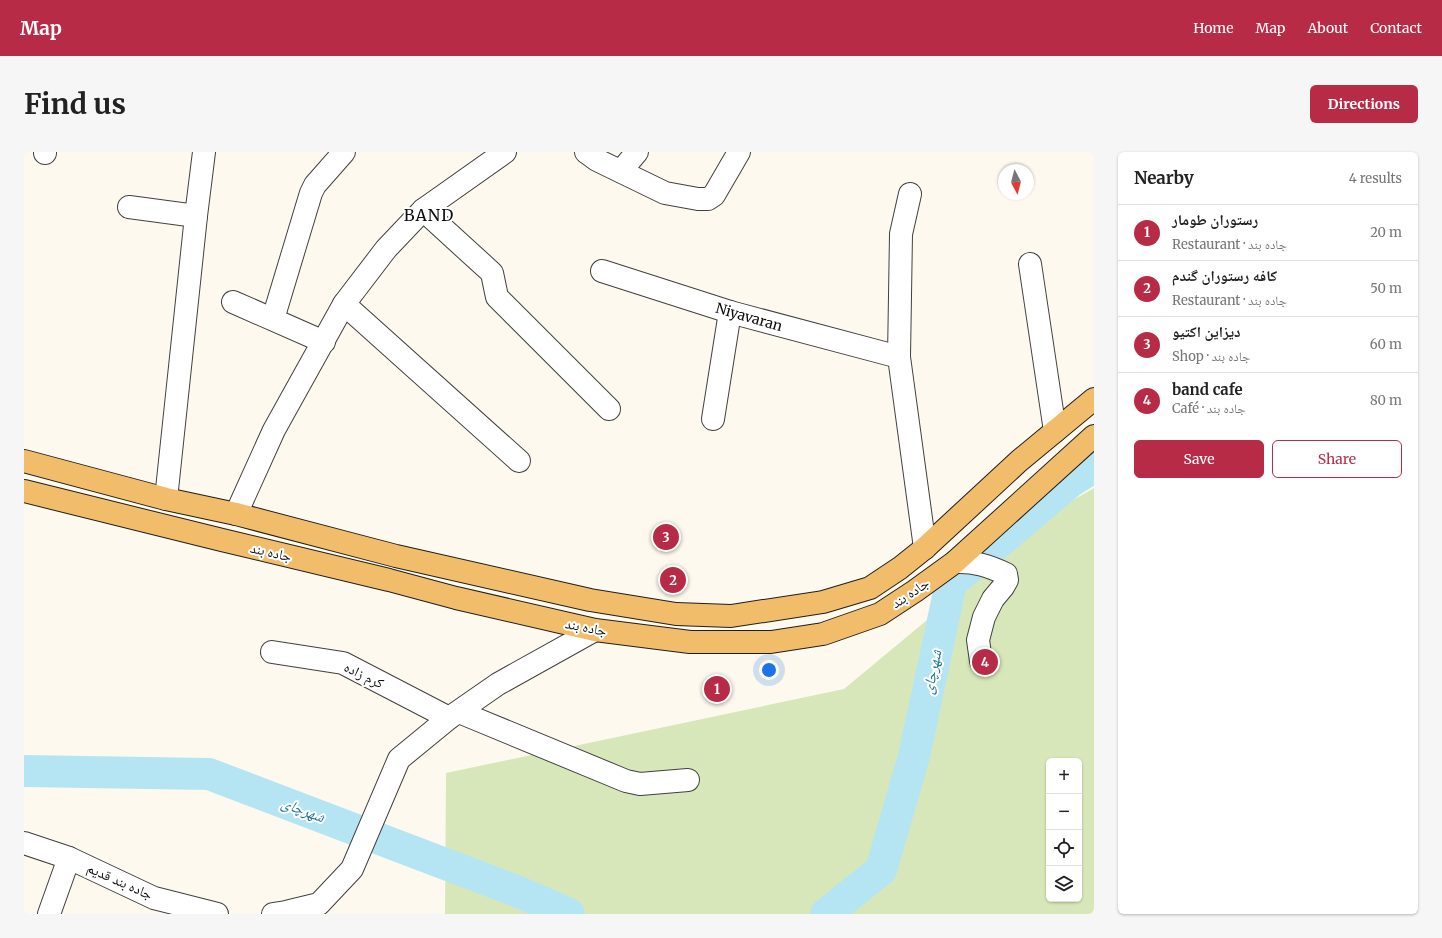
<!DOCTYPE html>
<html lang="en">
<head>
<meta charset="utf-8">
<style>
	body { margin:0; font-family:Merriweather,"Noto Naskh Arabic",serif; background:#f6f6f6; color:#222 }
	.controls { position:absolute; right:12px; bottom:12px; display:grid; overflow:hidden; border-radius:6px; box-shadow:0 1px 3px #0004 }
	.controls button { width:36px; height:36px; display:grid; place-items:center; padding:0; border:0; border-bottom:1px solid #e0e0e0; background:#fff; color:#222; font:20px sans-serif }
	.compass { position:absolute; left:974px; top:12px; width:36px; height:36px; border-radius:50%; background:#fff; box-shadow:0 1px 3px #0004; rotate:173deg }
	.you { position:absolute; left:745px; top:518px; width:14px; height:14px; margin:-10px; border:3px solid #fff; border-radius:50%; background:#1a73e8; box-shadow:0 0 0 6px #1a73e833 }
	.badge { display:grid; place-items:center; width:26px; height:26px; border-radius:50%; background:#b72b46; color:#fff; font-size:13px; font-weight:700 }
	.pin { position:absolute; translate:-50% -50%; border:2px solid #fff; box-shadow:0 1px 4px #0006 }
	.list { margin:0; padding:0; list-style:none }
	h2 { display:flex; justify-content:space-between; align-items:center; height:52px; margin:0; padding:0 16px; font-size:17px }
	h2 small { font-size:13px; font-weight:400; color:#767676 }
	.list li { display:grid; grid-template-columns:26px 1fr auto; gap:12px; align-items:center; box-sizing:border-box; height:56px; padding:0 16px; border-top:1px solid #e0e0e0 }
	.list b { display:block; font-size:15px; white-space:nowrap }
	.list p { margin:0; font-size:13px; white-space:nowrap; color:#767676 }
	.list em { font-size:13px; font-style:normal; color:#767676 }
	.actions { display:flex; gap:8px; padding:12px 16px }
	.actions a { flex:1; padding:9px 0; border:1px solid #b72b46; border-radius:6px; text-align:center; font-size:14px; color:#b72b46 }
	.actions .main { background:#b72b46; color:#fff }
	.icon { flex:none; width:22px; height:22px; fill:none; stroke:currentColor; stroke-width:2; stroke-linecap:round; stroke-linejoin:round }
	.map { position:relative; flex:none; width:1070px; height:762px; overflow:hidden; border-radius:6px }
	header { display:flex; align-items:center; gap:24px; box-sizing:border-box; height:56px; padding:0 20px; background:#b72b46; color:#fff }
	header strong { font-size:19px }
	nav { display:flex; gap:22px; margin-inline-start:auto; font-size:14px }
	.intro { display:flex; align-items:center; justify-content:space-between; box-sizing:border-box; height:96px; padding:0 24px }
	h1 { margin:0; font-size:28px }
	.button { padding:10px 18px; border-radius:6px; background:#b72b46; color:#fff; font-size:14px; font-weight:700 }
	main { display:flex; gap:24px; padding:0 24px }
	aside { flex:1; background:#fff; border-radius:6px; box-shadow:0 1px 3px #0004 }
	.map>svg:first-child { display:block }
	.green { fill:#d8e7b9; fill-rule:evenodd }
	.lines { fill:none; stroke-linecap:round; stroke-linejoin:round }
	.river { stroke:#b5e5f3; stroke-width:32 }
	.minor-casing { stroke:#404040; stroke-width:24 }
	.major-casing { stroke:#1e1e1e; stroke-width:24 }
	.minor { stroke:#fff; stroke-width:22 }
	.major { stroke:#f2bd6a; stroke-width:22 }
	.labels { text-anchor:middle; stroke-width:4; stroke-linejoin:round; paint-order:stroke }
	.street-label { font-size:14px; fill:#0d0d0d; stroke:#fff }
	.water-label { font-size:15px; font-style:italic; fill:#1c7599; stroke:#fff }
	.quarter-label { font-size:16px; letter-spacing:1px; fill:#0d0d0d; stroke:#fff }
</style>
</head>
<body>
<header>
<strong>Map</strong>
<nav><a>Home</a><a>Map</a><a>About</a><a>Contact</a></nav>
</header>
<div class="intro"><h1>Find us</h1><a class="button">Directions</a></div>
<main>
<div class="map">
<svg width="1070" height="762" viewBox="0 0 1070 762">
	<rect width="100%" height="100%" fill="#fef9ee"/>
	<path class="green" d="M1070,336V762H421L422,621L820,537L1044,351ZM1025,609H1055V747H1025Z"/>
	<g class="lines">
		<g class="river">
			<polyline points="0,619 185,622 495,740 545,762"/>
			<polyline points="802,762 857,718 890,604 927,431 1046,330 1070,315"/>
		</g>
		<defs>
			<g id="minor">
				<polyline points="21,0 21,1"/>
				<polyline points="562,0 573,8 641,41 674,47 684,47 690,43 715,0"/>
				<polyline points="597,19 613,0"/>
				<polyline points="886,42 877,82 875,205 901,396"/>
				<polyline points="105,55 172,64"/>
				<polyline points="399,58 468,121 473,145 585,257"/>
				<polyline points="1006,112 1031,279"/>
				<polyline points="578,119 706,160 875,205"/>
				<polyline points="209,150 300,190"/>
				<polyline points="320,152 495,309"/>
				<polyline points="249,167 287,41 291,33 320,0"/>
				<polyline points="689,267 706,160"/>
				<polyline points="142,347 172,64 180,0"/>
				<polyline points="212,362 250,278 320,152 362,97 399,58 481,0"/>
				<path d="M931,410C950,409 965,414 982,422L983,428L979,435L969,447L960,465L954,488L957,509"/>
				<polyline points="248,500 319,511 425,566"/>
				<polyline points="435,560 602,629 616,632 664,628"/>
				<polyline points="0,691 45,706 130,746 193,762"/>
				<polyline points="25,762 45,706"/>
				<polyline points="249,762 262,760 295,752 328,717 375,607 425,566 474,532 571,478"/>
			</g>
			<g id="major">
				<polyline points="0,309 142,347 212,362 372,404 566,448 652,462 707,464 799,450 846,436 876,416 901,396 995,309 1070,247"/>
				<polyline points="0,339 198,388 365,428 432,446 571,478 666,490 747,490 799,482 856,462 891,439 931,410 1070,284"/>
			</g>
		</defs>
		<use href="#minor" class="minor-casing"/>
		<use href="#major" class="major-casing"/>
		<use href="#minor" class="minor"/>
		<use href="#major" class="major"/>
	</g>
	<g class="labels">
		<g class="street-label">
			<text transform="translate(725 165) rotate(16)" y="5">Niyavaran</text>
			<text transform="translate(247 400) rotate(13)" y="5">جاده بند</text>
			<text transform="translate(886 441) rotate(-34)" y="5">جاده بند</text>
			<text transform="translate(562 475) rotate(11)" y="5">جاده بند</text>
			<text transform="translate(340 523) rotate(26)" y="5">کرم زاده</text>
			<text transform="translate(96 729) rotate(24)" y="5">جاده بند قدیم</text>
		</g>
		<g class="water-label">
			<text transform="translate(908 520) rotate(-78)" y="5">شهرچای</text>
			<text transform="translate(279 658) rotate(21)" y="5">شهرچای</text>
		</g>
		<g class="quarter-label">
			<text x="405" y="69">BAND</text>
		</g>
	</g>
</svg>
<div class="controls">
<button>+</button>
<button>−</button>
<button><svg class="icon" aria-label="locate" viewBox="0 0 24 24"><circle cx="12" cy="12" r="6"/><path d="M12 2v4M12 18v4M2 12h4M18 12h4"/></svg></button>
<button><svg class="icon" aria-label="layers" viewBox="0 0 24 24"><path d="M12 4l9 5-9 5-9-5zM3 14l9 5 9-5"/></svg></button>
</div>
<svg class="compass" viewBox="-18 -18 36 36"><path d="M0-13l5 13h-10z" fill="#e53935"/><path d="M0 13l5-13h-10z" fill="#767676"/></svg>
<div class="you"></div>
<div class="pin badge" style="left:693px;top:537px">1</div>
<div class="pin badge" style="left:649px;top:428px">2</div>
<div class="pin badge" style="left:642px;top:385px">3</div>
<div class="pin badge" style="left:961px;top:510px">4</div>
</div>
<aside>
<h2>Nearby<small>4 results</small></h2>
<ul class="list">
<li><span class="badge">1</span><div><b>رستوران طومار</b><p>Restaurant · جاده بند</p></div><em>20 m</em></li>
<li><span class="badge">2</span><div><b>کافه رستوران گندم</b><p>Restaurant · جاده بند</p></div><em>50 m</em></li>
<li><span class="badge">3</span><div><b>دیزاین اکتیو</b><p>Shop · جاده بند</p></div><em>60 m</em></li>
<li><span class="badge">4</span><div><b>band cafe</b><p>Café · جاده بند</p></div><em>80 m</em></li>
</ul>
<div class="actions"><a class="main">Save</a><a>Share</a></div>
</aside>
</main>
</body>
</html>
